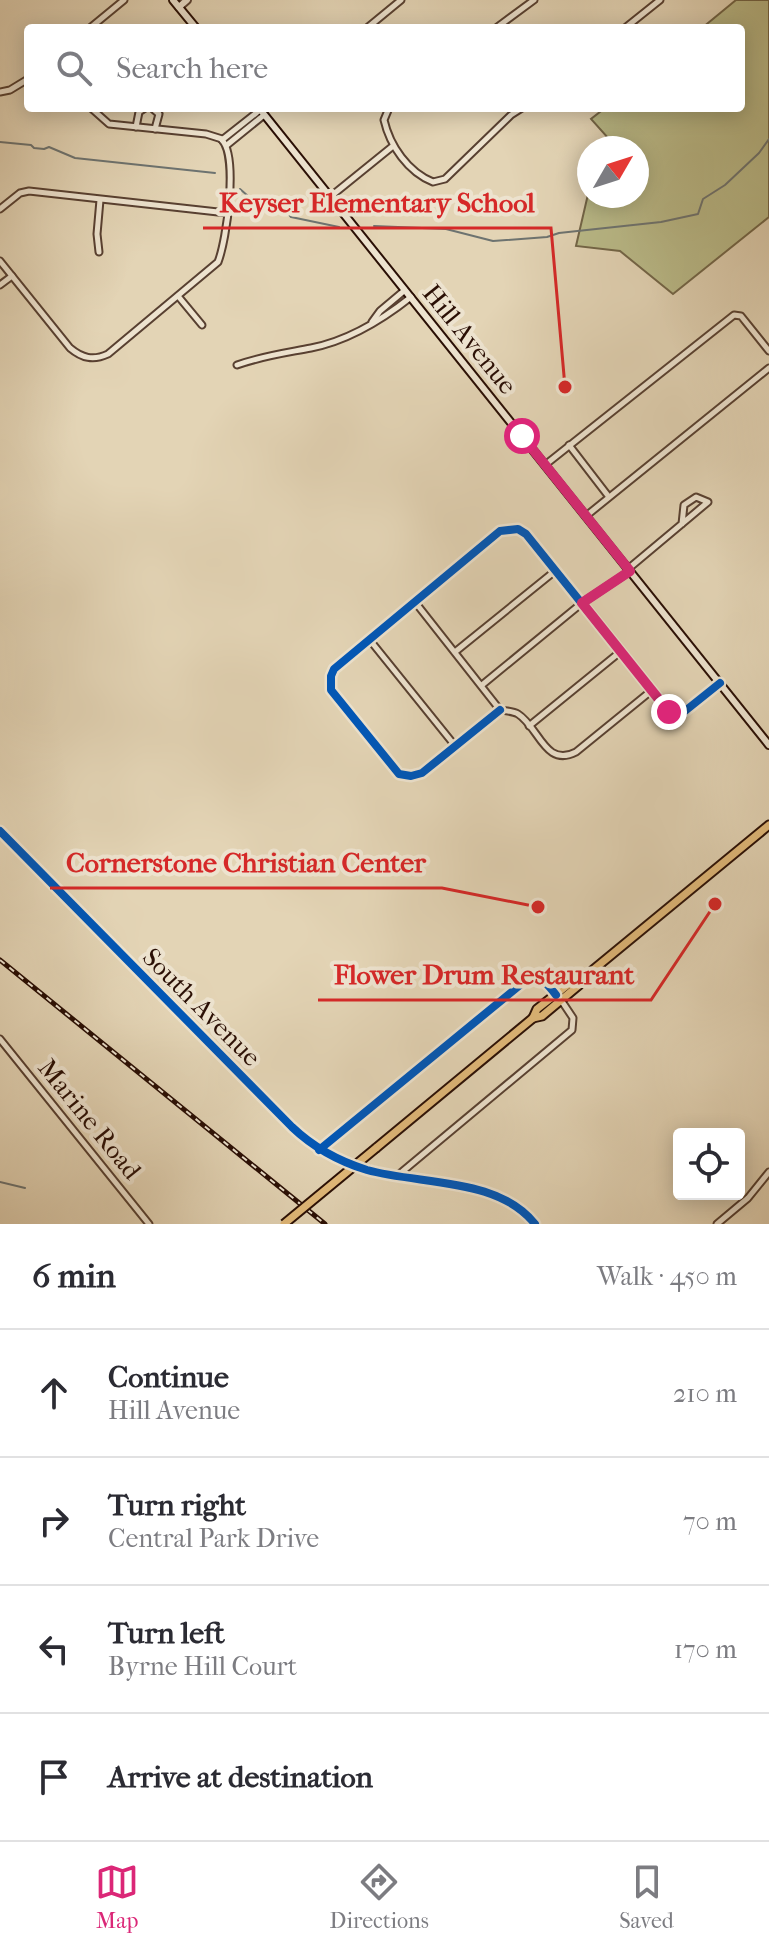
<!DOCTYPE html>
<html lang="en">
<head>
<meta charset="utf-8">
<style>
	body { margin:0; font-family:"IM FELL French Canon",serif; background:#f2f2f3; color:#2b2b33 }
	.controls { position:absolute; right:24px; bottom:24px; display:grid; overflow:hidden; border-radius:8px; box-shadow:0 4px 20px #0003 }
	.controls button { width:72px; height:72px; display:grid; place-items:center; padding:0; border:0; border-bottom:2px solid #e1e1e2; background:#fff; color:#2b2b33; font:40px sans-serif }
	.compass { position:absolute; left:577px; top:136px; width:72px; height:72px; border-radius:50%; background:#fff; box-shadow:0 4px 20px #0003; rotate:51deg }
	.stop { position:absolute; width:24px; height:24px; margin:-18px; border:6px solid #db2777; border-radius:50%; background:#fff }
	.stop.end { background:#db2777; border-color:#fff; box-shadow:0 2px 8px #0008 }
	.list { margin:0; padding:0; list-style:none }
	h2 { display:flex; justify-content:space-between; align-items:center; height:104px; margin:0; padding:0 32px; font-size:34px }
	h2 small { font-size:26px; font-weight:400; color:#7c7c81 }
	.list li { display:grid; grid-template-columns:52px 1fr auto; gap:24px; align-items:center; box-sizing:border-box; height:128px; padding:0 32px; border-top:2px solid #e1e1e2 }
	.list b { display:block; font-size:30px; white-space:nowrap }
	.list p { margin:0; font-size:26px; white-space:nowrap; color:#7c7c81 }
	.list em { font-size:26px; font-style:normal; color:#7c7c81 }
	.icon { flex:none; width:44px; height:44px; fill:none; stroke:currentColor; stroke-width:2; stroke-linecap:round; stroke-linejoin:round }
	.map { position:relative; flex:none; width:769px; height:1224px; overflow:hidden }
	.search { position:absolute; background:#fff; box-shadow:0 4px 20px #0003; left:24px; right:24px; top:24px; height:88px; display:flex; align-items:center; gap:20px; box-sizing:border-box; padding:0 28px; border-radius:8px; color:#7c7c81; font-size:30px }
	.sheet { height:616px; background:#fff }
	nav { display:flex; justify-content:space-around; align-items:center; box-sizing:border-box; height:112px; border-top:2px solid #e1e1e2; background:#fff; font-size:22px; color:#7c7c81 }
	nav a { display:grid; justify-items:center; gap:4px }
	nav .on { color:#db2777 }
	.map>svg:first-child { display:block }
	.green { fill:#babb89; stroke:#726547; stroke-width:2 }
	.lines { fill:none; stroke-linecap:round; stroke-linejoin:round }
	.stream { stroke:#6d7370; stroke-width:2 }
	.minor-casing { stroke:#584031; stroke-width:9 }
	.tertiary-casing { stroke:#584031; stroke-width:10 }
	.secondary-casing { stroke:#2a0f05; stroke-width:10 }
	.primary-casing { stroke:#2a0f05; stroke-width:11 }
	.minor { stroke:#ede3cf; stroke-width:5 }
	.tertiary { stroke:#ede3cf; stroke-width:6 }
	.secondary { stroke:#ede3cf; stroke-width:6 }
	.primary { stroke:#e2ba7a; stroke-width:7 }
	.rail-casing { stroke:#2a0f05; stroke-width:5 }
	.rail { stroke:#ede3cf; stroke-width:2; stroke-dasharray:6; stroke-linecap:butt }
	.primary-bridge-casing { stroke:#2a0f05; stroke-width:11; stroke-linecap:butt }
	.primary-bridge { stroke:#e2ba7a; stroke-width:7 }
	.cycleway-casing { stroke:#ede3cf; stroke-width:13 }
	.cycleway { stroke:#0057b8; stroke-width:8 }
	.route { stroke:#db2777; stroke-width:10 }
	.labels { text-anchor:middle; stroke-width:8; stroke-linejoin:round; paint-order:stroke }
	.street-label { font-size:26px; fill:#2a0f05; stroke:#ede3cf }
	.leader { fill:none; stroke:#d62828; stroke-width:3 }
	.callout-dot { fill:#d62828; stroke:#ede3cf; stroke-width:3 }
	.callout-label { font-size:28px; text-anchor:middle; font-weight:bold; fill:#d62828; stroke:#ede3cf; stroke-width:8; stroke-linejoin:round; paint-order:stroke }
</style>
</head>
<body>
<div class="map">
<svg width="769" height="1224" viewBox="0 0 769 1224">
	<rect width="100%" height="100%" fill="#e3d4b5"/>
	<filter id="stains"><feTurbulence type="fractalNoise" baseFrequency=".0025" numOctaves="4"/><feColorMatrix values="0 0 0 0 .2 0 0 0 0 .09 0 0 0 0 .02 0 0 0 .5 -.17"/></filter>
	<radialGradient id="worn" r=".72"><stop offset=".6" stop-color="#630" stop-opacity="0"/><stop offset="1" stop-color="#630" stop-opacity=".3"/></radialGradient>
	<polygon class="green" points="736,0 769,0 769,217 673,294 620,251 576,246 589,190 589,196 637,196 637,148 617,148 591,119 605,108 741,108 741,28 702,28"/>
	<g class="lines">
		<g class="stream">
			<polyline points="0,142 31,145 34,148 44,149 49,147 75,158 215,173"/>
			<polyline points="240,189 265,211 286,211 291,217 339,227"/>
			<polyline points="374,226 446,229 493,241 547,237 559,233 661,222 698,214 703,199 725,185 759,153 769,139"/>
			<polyline points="0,1182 25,1188"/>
		</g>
		<defs>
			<g id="minor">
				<polyline points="90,28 124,0"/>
				<polyline points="367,28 401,0"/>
				<polyline points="496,28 534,0"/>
				<polyline points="625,28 660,0"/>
				<polyline points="0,92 10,90 28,79"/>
				<polyline points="91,108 109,124 206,134 222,139"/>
				<polyline points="152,108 159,114 155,129"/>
				<path d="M389,108L384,120C390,146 408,172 433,182L445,179L511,115L522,108"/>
				<polyline points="136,127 139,112 145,108"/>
				<polyline points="222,140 260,110"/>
				<polyline points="227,145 264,115"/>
				<polyline points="330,197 393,146"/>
				<polyline points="0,209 20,193 29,191 227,213"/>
				<polyline points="99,252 97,234 100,200"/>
				<path d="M0,261L70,348C82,358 93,361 108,354L218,262C227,239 238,157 222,140"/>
				<polyline points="0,285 12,276"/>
				<polyline points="178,296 202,325"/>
				<polyline points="372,322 380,311 405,290"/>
				<path d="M237,365C262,356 285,353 311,348C347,341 382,320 411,297"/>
				<polyline points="569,445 609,497"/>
				<polyline points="545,465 734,315 741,316 769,351"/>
				<polyline points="586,516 769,368"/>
				<polyline points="628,569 708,502 696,497 684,505 682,524"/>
				<path d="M415,602L500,710C506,711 513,711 518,714C539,727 545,768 576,752L651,691"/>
				<polyline points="369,639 456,747"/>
				<polyline points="455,652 555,571"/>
				<polyline points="482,685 582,603 630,571"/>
				<polyline points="500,710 422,773 411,776 399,774 331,690 331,676 334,669 500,531 518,529 526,534 669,712 685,711 720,683"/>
				<polyline points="529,726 620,652"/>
				<polyline points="0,1039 149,1224"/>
				<path d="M319,1150L525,981C539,973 547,983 556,995"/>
				<polyline points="397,1176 572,1030 573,1018 561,1000"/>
				<path d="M398,1176C445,1184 503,1184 535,1224"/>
				<polyline points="717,1224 748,1198 769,1172"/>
			</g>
			<g id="tertiary">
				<polyline points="179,7 187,0"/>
				<path d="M0,831L305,1139C332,1159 363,1170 397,1176"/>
			</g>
			<g id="secondary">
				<polyline points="173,0 196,28"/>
				<polyline points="259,108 769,745"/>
			</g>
			<g id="primary">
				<polyline points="533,1018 537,1009 574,980 582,979"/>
				<polyline points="376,1148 533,1018 542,1016 579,985 582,979 769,825"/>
			</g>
		</defs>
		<use href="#minor" class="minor-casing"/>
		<use href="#tertiary" class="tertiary-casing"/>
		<use href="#secondary" class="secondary-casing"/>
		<use href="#primary" class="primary-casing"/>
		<use href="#minor" class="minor"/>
		<use href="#tertiary" class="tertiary"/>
		<use href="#secondary" class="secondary"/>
		<use href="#primary" class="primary"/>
		<defs>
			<polyline id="rail" points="0,960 325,1224"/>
		</defs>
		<use href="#rail" class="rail-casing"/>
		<use href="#rail" class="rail"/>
		<defs>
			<polyline id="primary-bridge" points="284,1224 376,1148"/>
		</defs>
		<use href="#primary-bridge" class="primary-bridge-casing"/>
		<use href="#primary-bridge" class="primary-bridge"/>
		<defs>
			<g id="cycleway">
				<polyline points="500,710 422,773 411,776 399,774 331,690 331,676 334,669 500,531 518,529 526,534 669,712 685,711 720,683"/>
				<path d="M0,831L292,1127C314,1148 338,1161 367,1170C421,1185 498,1177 535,1224"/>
				<path d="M319,1150L525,981C539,973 547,983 556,995"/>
			</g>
		</defs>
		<use href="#cycleway" class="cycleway-casing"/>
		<use href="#cycleway" class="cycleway"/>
	</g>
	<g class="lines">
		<polyline class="route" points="522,436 630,571 582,603 669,712"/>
	</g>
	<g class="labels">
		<g class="street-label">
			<text transform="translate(470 339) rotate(51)" y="9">Hill Avenue</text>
			<text transform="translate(202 1007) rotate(45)" y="9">South Avenue</text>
			<text transform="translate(90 1119) rotate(51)" y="9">Marine Road</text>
		</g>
	</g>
	<path class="leader" d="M565 387L551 228H203M538 907L442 888H50M715 904L651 1000H318"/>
	<g class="callout-dot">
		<circle cx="565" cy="387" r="8"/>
		<circle cx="538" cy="907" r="8"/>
		<circle cx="715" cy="904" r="8"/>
	</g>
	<g class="callout-label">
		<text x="377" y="212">Keyser Elementary School</text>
		<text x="246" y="872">Cornerstone Christian Center</text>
		<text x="484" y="984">Flower Drum Restaurant</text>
	</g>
	<rect width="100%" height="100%" filter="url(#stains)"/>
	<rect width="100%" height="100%" fill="url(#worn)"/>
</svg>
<div class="controls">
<button><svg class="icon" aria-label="locate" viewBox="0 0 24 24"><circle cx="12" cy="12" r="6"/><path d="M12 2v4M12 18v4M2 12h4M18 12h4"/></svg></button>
</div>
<svg class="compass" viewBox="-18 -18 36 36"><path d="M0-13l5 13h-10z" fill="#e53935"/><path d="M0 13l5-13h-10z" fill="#7c7c81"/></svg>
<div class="stop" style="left:522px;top:436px"></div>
<div class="stop end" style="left:669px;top:712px"></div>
<div class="search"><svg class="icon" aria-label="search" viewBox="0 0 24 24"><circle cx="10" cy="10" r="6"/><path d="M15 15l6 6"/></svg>Search here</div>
</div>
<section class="sheet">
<h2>6 min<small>Walk · 450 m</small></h2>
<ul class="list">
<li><svg class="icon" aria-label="ahead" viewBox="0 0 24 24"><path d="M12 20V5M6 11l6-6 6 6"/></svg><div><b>Continue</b><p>Hill Avenue</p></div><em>210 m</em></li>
<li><svg class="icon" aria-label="right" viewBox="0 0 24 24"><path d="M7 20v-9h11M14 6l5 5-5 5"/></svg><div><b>Turn right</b><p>Central Park Drive</p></div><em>70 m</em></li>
<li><svg class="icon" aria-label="left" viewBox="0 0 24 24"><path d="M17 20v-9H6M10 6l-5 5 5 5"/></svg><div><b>Turn left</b><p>Byrne Hill Court</p></div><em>170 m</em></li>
<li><svg class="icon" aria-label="arrive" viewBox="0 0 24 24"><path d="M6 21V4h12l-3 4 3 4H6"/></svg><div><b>Arrive at destination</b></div></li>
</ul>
</section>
<nav>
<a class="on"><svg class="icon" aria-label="map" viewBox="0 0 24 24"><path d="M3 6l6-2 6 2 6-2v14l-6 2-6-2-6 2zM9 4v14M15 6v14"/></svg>Map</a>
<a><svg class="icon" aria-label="directions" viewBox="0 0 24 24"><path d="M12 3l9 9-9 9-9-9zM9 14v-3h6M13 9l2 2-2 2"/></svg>Directions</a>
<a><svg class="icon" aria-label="saved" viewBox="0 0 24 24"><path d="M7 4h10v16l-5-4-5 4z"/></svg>Saved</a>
</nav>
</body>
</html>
